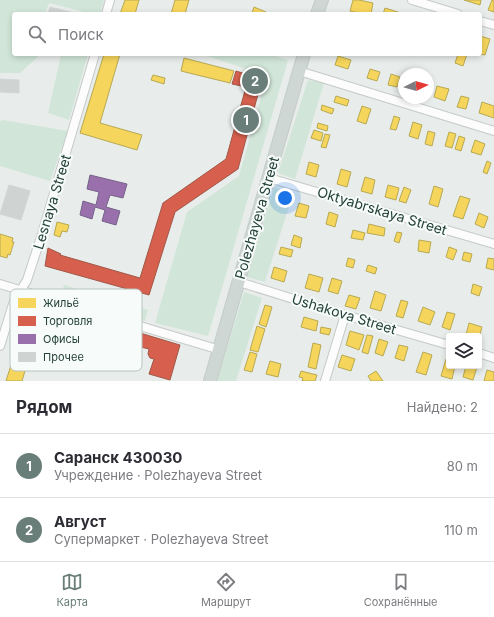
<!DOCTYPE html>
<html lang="ru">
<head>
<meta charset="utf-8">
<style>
	body { margin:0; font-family:Inter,sans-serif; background:#f2f2f3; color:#2b2b33 }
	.controls { position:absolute; right:12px; bottom:12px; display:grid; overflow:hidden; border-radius:4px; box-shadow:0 2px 6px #0003 }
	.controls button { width:36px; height:36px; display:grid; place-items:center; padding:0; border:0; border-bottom:1px solid #e1e1e2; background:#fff; color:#2b2b33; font:20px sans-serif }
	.compass { position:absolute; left:398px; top:68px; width:36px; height:36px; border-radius:50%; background:#fff; box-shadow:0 2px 6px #0003; rotate:85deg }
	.you { position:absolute; left:285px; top:198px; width:14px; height:14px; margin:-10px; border:3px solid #fff; border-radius:50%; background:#1a73e8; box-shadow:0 0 0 6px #1a73e833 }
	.badge { display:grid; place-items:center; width:26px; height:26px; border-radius:50%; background:#697e78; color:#fff; font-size:13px; font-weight:700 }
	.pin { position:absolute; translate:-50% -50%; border:2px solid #fff; box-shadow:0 1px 4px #0006 }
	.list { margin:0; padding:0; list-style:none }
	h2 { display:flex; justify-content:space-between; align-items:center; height:52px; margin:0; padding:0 16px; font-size:17px }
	h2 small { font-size:13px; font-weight:400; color:#7c7c81 }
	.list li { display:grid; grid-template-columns:26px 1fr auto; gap:12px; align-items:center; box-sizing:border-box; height:64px; padding:0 16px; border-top:1px solid #e1e1e2 }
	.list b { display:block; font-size:15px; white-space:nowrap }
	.list p { margin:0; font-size:13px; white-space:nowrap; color:#7c7c81 }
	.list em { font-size:13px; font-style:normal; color:#7c7c81 }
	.icon { flex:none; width:22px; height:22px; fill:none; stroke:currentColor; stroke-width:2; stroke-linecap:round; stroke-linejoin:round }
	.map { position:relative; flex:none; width:494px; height:381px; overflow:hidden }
	.search { position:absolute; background:#fff; box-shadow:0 2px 6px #0003; left:12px; right:12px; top:12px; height:44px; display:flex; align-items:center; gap:10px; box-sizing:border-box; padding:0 14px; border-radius:4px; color:#7c7c81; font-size:15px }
	.sheet { height:180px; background:#fff }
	nav { display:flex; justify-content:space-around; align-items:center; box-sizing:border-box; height:56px; border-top:1px solid #e1e1e2; background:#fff; font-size:11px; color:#7c7c81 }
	nav a { display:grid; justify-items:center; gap:2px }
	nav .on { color:#697e78 }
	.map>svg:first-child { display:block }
	.green { fill:#d1e6d8 }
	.homes { fill:#f6d55c; stroke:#b7a952 }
	.shops { fill:#d6604d; stroke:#a15747 }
	.offices { fill:#9970ab; stroke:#766289 }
	.building { fill:#cfd4d2; stroke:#d1d6d4 }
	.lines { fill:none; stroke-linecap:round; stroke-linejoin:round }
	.street-casing { stroke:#c5cac8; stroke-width:10 }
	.primary-casing { stroke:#c3ccc9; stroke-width:14 }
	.street { stroke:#fcfcfc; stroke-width:8 }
	.primary { stroke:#cfd7d5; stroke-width:12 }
	.labels { text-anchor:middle; stroke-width:4; stroke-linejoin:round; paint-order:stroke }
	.street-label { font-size:14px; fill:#24423a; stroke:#f7fbf9 }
	.key { fill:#f7fbf9; stroke:#b8c4c0; stroke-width:1 }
	.key-label { font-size:11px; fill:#24423a }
</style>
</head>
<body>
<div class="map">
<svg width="494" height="381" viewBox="0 0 494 381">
	<rect width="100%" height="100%" fill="#e8edeb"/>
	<g class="green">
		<polygon points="0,0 104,0 100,14 81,14 81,11 49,3 45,14 14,14 14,54 41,54 20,73 0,73"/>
		<polygon points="60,54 88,54 69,120 48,113 61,55"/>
		<polygon points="201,54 269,54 288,60 208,336 155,323 187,212 239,176 267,76"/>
		<polygon points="308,80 324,83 295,179 278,173"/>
		<polygon points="3,120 68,131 50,181 0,166 0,121"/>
		<polygon points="274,187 293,194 265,282 247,277"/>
		<polygon points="64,285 148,310 145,321 61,296"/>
		<polygon points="244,292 262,298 236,381 217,381"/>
	</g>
	<g class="homes">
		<polygon points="125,0 139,0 135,14 120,14"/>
		<polygon points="175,0 189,0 185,14 171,14"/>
		<polygon points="353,0 359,0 373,3 371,14 362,14 350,11"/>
		<polygon points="464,0 481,0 480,5"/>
		<polygon points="492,0 494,0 494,12 488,10"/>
		<polygon points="254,7 266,12 265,14 256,14 252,13"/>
		<polygon points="385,8 401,13 400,14 383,14"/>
		<polygon points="480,36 490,39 485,55 480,54"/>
		<polygon points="104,54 120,54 100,123 142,135 137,150 80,133"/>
		<polygon points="458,54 467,54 463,66 455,63"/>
		<polygon points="338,56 351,60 348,69 335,65"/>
		<polygon points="184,58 234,71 230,83 181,71"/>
		<polygon points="370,69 380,72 377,81 367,78"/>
		<polygon points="391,74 400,77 397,87 388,85"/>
		<polygon points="153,75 165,78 164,84 151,80"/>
		<polygon points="437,86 449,89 445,101 434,97"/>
		<polygon points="336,96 349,100 347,106 334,102"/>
		<polygon points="461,96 469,98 466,109 457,107"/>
		<polygon points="482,102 494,106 494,118 479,113"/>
		<polygon points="322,105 334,109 332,114 321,110"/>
		<polygon points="362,106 371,109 366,124 357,121"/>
		<polygon points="394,116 400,118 396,130 390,129"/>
		<polygon points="413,122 422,125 418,139 409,136"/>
		<polygon points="318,123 328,126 327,131 317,128"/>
		<polygon points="314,130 323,133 321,141 311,138"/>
		<polygon points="428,131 435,133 432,146 425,144"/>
		<polygon points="449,132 456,134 452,148 445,146"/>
		<polygon points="325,134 330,135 326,148 321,147"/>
		<polygon points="459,136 465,138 461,151 455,149"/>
		<polygon points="475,140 485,144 481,155 471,152"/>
		<polygon points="487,161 491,163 487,174 483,172"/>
		<polygon points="309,162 319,165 316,177 306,174"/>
		<polygon points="341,169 351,172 347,187 337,184"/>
		<polygon points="365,177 375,180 372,194 361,191"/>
		<polygon points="388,185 399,188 396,200 385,197"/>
		<polygon points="434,186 443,189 438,207 429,204"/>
		<polygon points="404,187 411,190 406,203 399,201"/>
		<polygon points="460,196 470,199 463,219 453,216"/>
		<polygon points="299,203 309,206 306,218 295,216"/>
		<polygon points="329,212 338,215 335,227 326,224"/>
		<polygon points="479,213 488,217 484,228 475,224"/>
		<polygon points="57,222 69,225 67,232 62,231 60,237 54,235"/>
		<polygon points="369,224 385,228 384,236 367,233"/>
		<polygon points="353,230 365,233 363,240 351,238"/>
		<polygon points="397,232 402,233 399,243 394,241"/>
		<polygon points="0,234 13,238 12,242 14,242 10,255 8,254 7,258 0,256"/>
		<polygon points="294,235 302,238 300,248 291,245"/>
		<polygon points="419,240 431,242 429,253 418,251"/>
		<polygon points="281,247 293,250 291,257 279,254"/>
		<polygon points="449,247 457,250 453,260 446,257"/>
		<polygon points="464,252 472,254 470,262 462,260"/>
		<polygon points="348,258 355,260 353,268 346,266"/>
		<polygon points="488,258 494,259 494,270 486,268"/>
		<polygon points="368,265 377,268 375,274 366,271"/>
		<polygon points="274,267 287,271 284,282 271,278"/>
		<polygon points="309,274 323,278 319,292 305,288"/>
		<polygon points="332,278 342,281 338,294 328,291"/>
		<polygon points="473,284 482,287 479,296 471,293"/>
		<polygon points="375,291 386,295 381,311 370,308"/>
		<polygon points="349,295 360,298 356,309 345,306"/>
		<polygon points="401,300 408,302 403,318 396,316"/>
		<polygon points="30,304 88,322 84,337 39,324 22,381 6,381"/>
		<polygon points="265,305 272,307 266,327 259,324"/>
		<polygon points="423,307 435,312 430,325 418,321"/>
		<polygon points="447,312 455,314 450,330 442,327"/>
		<polygon points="304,317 318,321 316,331 301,327"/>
		<polygon points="469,323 482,327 479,338 479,336 466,335"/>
		<polygon points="257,326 265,329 258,352 250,350"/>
		<polygon points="321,327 331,329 329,335 320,333"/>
		<polygon points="350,331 364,335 359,350 346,345"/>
		<polygon points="367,335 373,336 368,354 362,352"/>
		<polygon points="379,339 388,342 383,356 375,353"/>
		<polygon points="313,343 321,345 316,369 308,367"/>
		<polygon points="399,345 408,347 404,361 395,358"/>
		<polygon points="250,352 257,354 252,372 244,370"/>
		<polygon points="423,352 432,355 426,375 416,372"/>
		<polygon points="342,355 355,359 351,371 338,367"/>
		<polygon points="446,359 449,360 449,366 455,366 452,379 441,376"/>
		<polygon points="270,361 281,364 278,377 266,374"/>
		<polygon points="466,366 477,367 473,380 463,377"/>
		<polygon points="487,370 494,372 494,381 484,381"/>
		<polygon points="301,371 317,375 315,381 302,381 303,378 299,377"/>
		<polygon points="376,371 383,381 371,381 368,376"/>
	</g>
	<g class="shops">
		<polygon points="236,71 262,79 238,169 175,212 149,295 45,266 48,248 61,254 60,255 140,278 163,203 226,159 246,87 232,84"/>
		<polygon points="140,333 180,345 170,380 149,374 154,359 150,358 148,354 149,349 136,346"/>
	</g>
	<polygon class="offices" points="90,175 127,184 123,198 110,195 106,207 120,211 116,225 102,221 105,210 95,207 92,219 80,215 83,201 96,205 99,192 87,189"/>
	<g class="building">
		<polygon points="50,7 78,14 48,14"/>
		<polygon points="0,79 19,80 19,93 0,92"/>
		<polygon points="9,185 30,191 21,220 0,214"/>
	</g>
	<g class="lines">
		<defs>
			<g id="street">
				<polyline points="412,0 458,14"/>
				<polyline points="106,14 110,0"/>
				<polyline points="480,21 494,25"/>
				<polyline points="299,71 494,131"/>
				<polyline points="269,178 494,244"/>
				<polyline points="239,282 345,315 449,345"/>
				<polyline points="0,284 220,350"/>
				<polyline points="0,346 14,301 27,280 42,234 95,54"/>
				<polyline points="479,353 494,358"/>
				<polyline points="325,381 345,315"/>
			</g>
			<g id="primary">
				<polyline points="317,14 322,0"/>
				<polyline points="210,381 304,54"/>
			</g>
		</defs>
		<use href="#street" class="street-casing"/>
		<use href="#primary" class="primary-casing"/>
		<use href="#street" class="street"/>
		<use href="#primary" class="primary"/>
	</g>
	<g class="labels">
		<g class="street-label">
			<text transform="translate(52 202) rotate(-73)" y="5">Lesnaya Street</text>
			<text transform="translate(382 211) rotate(17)" y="5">Oktyabrskaya Street</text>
			<text transform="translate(257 218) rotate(-74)" y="5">Polezhayeva Street</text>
			<text transform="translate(344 314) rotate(17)" y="5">Ushakova Street</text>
		</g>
	</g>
	<rect x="10" y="289" width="132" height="82" rx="6" class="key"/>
	<rect x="18" y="298" width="18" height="10" fill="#f6d55c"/>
	<rect x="18" y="316" width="18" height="10" fill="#d6604d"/>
	<rect x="18" y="334" width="18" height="10" fill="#9970ab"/>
	<rect x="18" y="352" width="18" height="10" fill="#cfd4d2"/>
	<g class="key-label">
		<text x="43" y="307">Жильё</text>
		<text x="43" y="325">Торговля</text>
		<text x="43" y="343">Офисы</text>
		<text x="43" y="361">Прочее</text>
	</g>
</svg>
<div class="controls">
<button><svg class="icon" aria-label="layers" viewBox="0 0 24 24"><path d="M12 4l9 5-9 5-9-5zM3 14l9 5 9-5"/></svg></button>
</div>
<svg class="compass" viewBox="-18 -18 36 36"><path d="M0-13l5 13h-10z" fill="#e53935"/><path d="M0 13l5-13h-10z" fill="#7c7c81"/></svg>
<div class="you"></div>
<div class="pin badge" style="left:246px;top:120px">1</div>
<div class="pin badge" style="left:255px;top:81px">2</div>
<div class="search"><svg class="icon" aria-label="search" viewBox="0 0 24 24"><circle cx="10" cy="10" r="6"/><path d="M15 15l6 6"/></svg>Поиск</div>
</div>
<section class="sheet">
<h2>Рядом<small>Найдено: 2</small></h2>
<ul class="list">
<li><span class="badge">1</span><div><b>Саранск 430030</b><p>Учреждение · Polezhayeva Street</p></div><em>80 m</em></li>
<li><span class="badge">2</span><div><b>Август</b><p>Супермаркет · Polezhayeva Street</p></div><em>110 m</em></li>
</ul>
</section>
<nav>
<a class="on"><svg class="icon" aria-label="map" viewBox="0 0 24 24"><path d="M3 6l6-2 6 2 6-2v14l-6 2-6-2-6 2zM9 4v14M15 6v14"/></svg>Карта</a>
<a><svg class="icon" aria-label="directions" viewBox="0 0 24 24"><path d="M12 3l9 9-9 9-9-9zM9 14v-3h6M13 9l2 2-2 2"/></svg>Маршрут</a>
<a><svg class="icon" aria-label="saved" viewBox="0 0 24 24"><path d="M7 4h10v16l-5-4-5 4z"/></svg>Сохранённые</a>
</nav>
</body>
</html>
